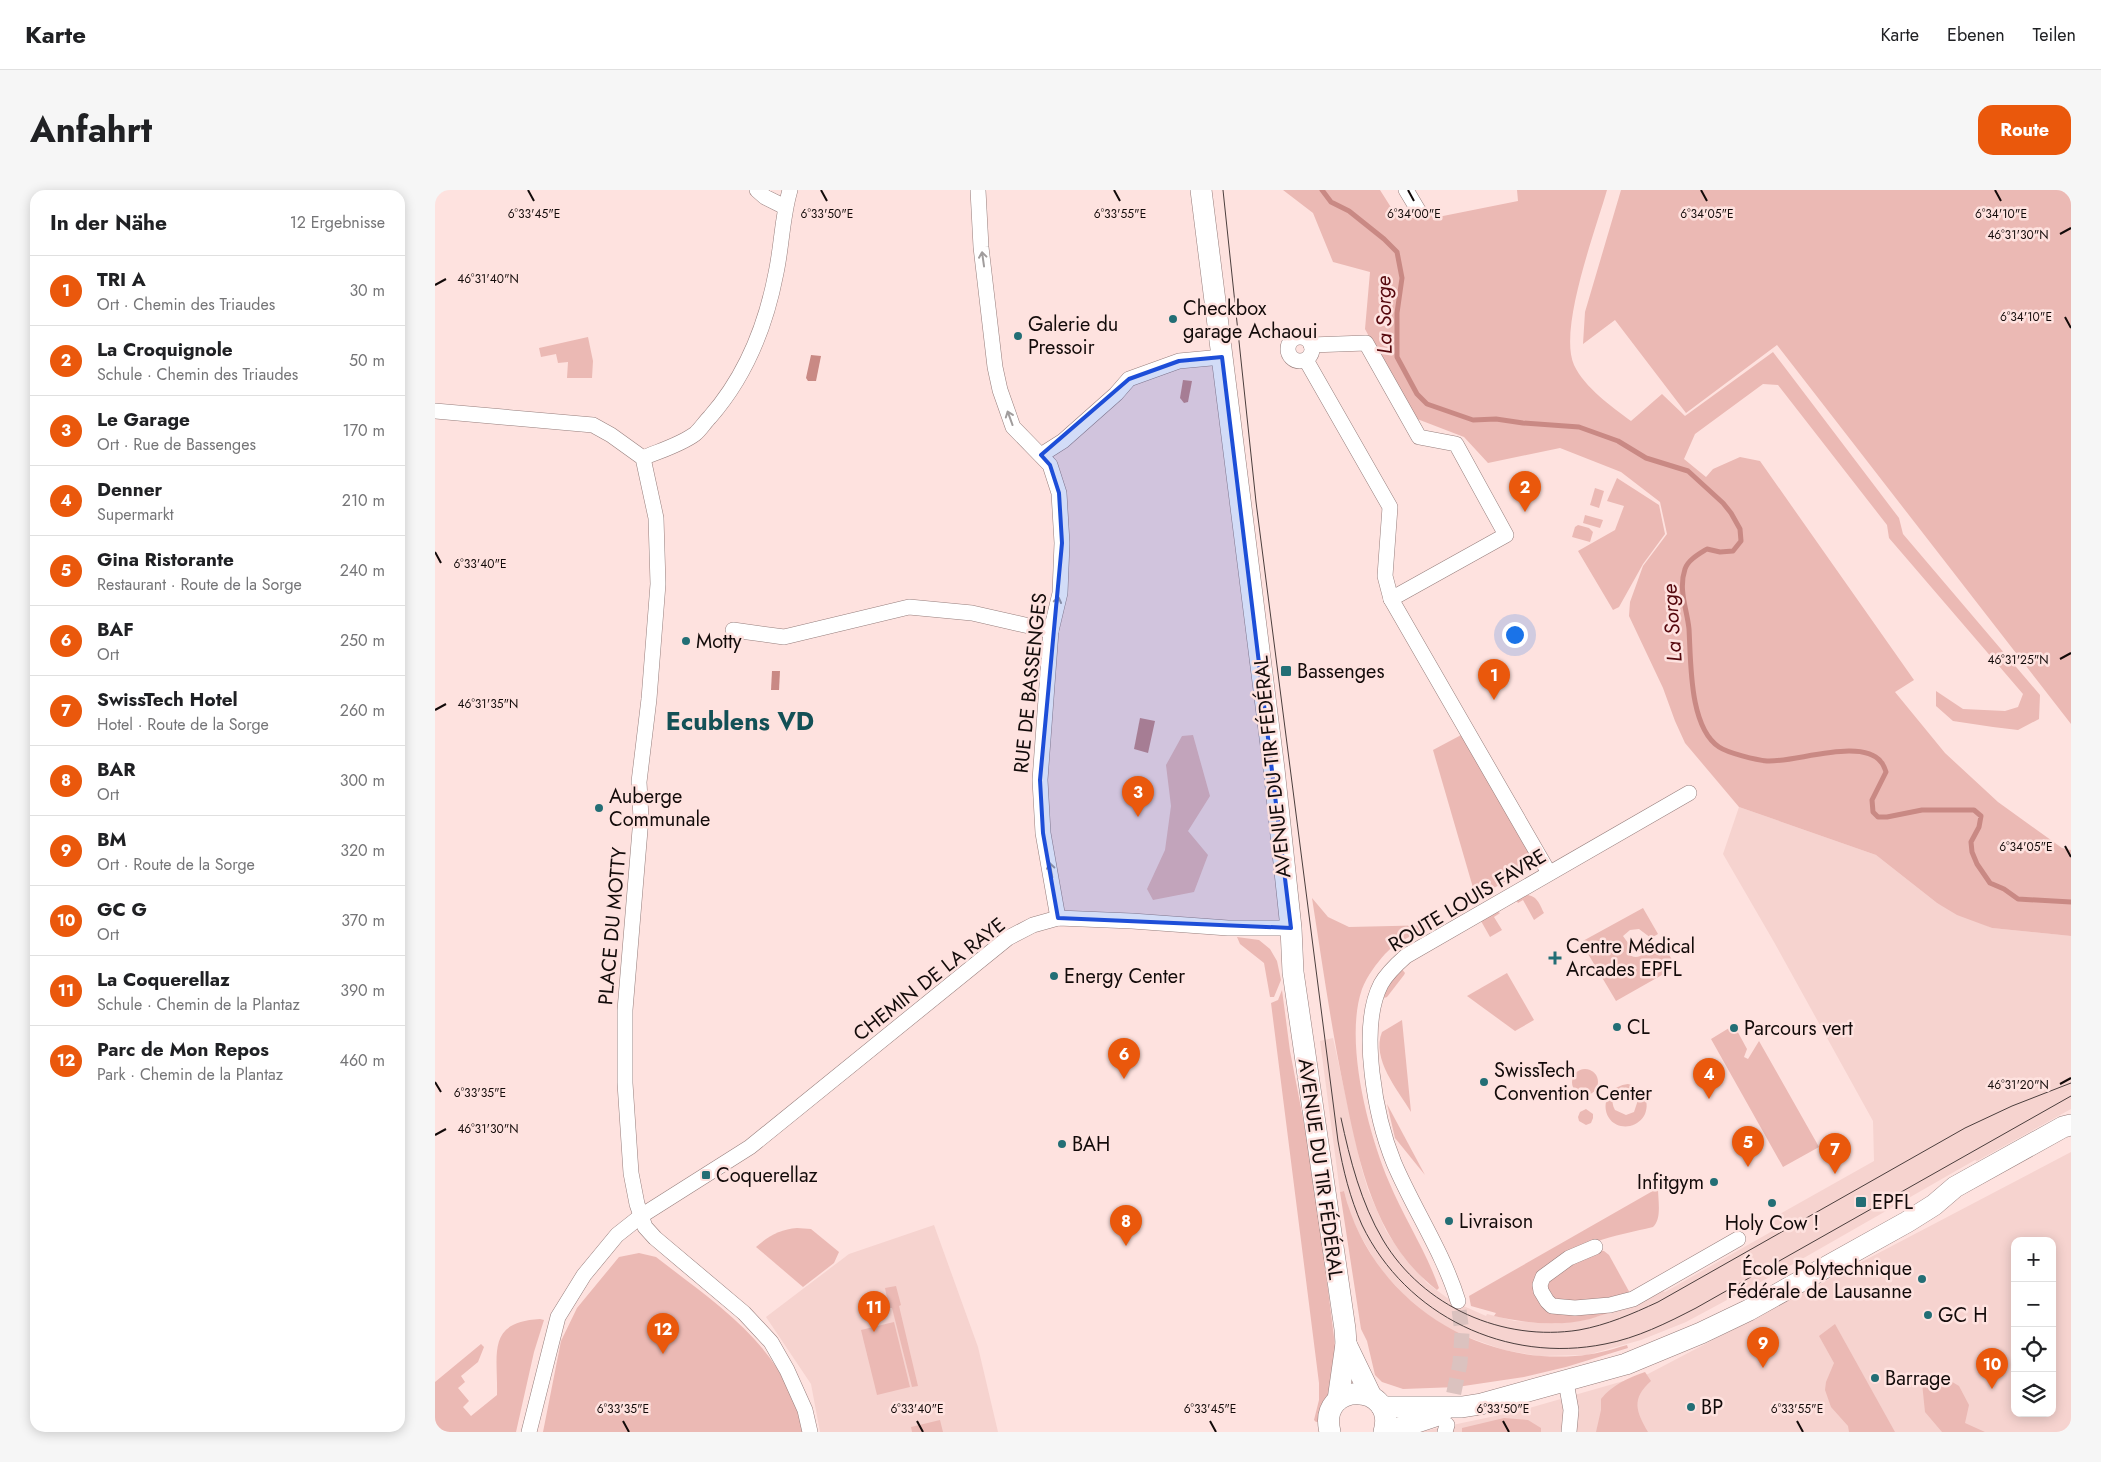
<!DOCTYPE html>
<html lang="de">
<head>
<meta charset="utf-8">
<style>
	body { margin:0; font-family:Jost,sans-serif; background:#f6f6f6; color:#202124 }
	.controls { position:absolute; right:15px; bottom:15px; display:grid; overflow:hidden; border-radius:10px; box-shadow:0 2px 12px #0003 }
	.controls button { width:45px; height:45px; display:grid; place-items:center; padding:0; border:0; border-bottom:1px solid #e0e0e0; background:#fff; color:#202124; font:25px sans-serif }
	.you { position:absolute; left:1079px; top:444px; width:18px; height:18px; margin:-12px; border:4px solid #fff; border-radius:50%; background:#1a73e8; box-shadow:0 0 0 8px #1a73e833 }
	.badge { display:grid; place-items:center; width:32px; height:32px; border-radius:50%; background:#ea580c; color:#fff; font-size:16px; font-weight:700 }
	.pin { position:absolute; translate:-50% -41px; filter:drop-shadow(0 1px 2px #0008) }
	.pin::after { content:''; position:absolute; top:26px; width:18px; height:15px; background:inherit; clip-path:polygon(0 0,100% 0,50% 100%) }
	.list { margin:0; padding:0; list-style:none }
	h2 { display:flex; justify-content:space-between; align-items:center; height:65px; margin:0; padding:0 20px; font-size:21px }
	h2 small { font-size:16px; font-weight:400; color:#757577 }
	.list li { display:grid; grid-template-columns:32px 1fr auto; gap:15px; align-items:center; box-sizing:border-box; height:70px; padding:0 20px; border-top:1px solid #e0e0e0 }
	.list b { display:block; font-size:19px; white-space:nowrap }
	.list p { margin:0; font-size:16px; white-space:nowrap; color:#757577 }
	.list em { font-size:16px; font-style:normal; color:#757577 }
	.icon { flex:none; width:28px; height:28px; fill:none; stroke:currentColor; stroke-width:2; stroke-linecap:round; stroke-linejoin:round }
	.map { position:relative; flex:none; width:1636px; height:1242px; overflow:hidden; border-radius:15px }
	header { display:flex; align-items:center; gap:30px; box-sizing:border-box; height:70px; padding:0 25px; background:#fff; border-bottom:1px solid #e0e0e0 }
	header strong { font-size:24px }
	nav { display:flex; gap:28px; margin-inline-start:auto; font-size:18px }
	.intro { display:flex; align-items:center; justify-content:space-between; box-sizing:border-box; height:120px; padding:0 30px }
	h1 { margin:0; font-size:35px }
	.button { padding:12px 22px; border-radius:15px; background:#ea580c; color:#fff; font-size:18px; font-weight:700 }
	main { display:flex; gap:30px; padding:0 30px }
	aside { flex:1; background:#fff; border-radius:15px; box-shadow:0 2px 12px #0003 }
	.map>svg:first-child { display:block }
	.built { fill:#f6d3cf; fill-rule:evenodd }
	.green { fill:#ebb9b4; fill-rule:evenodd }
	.water { fill:#c98984 }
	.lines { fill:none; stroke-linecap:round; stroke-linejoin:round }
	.stream { stroke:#c98984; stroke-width:5 }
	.street-tunnel { stroke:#dbc2bf; stroke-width:15; stroke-dasharray:15 8; stroke-linecap:butt }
	.street-casing { stroke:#967e7c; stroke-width:16 }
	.secondary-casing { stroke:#967e7c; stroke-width:22 }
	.street { stroke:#fff; stroke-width:15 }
	.secondary { stroke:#fff; stroke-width:21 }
	.tram { stroke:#4b3e3d; stroke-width:1 }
	.oneway { stroke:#a19d9d }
	.marked { fill:#1d4ed8; fill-opacity:0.2; stroke:#1d4ed8; stroke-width:4; stroke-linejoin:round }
	.ticks { fill:none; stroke:#130b0a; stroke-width:2 }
	.poi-dot { fill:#236e75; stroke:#fee2df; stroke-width:2 }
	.labels { text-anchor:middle; stroke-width:5; stroke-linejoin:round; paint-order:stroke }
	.poi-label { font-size:20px; fill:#130b0a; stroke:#fee2df; text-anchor:start }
	.street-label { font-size:20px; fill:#130b0a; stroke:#fee2df }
	.water-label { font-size:21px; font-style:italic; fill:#56080d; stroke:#fee2df }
	.district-label { font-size:25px; font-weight:bold; fill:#135056; stroke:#fee2df }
	.ticks-label { font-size:12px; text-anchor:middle; fill:#130b0a; stroke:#fee2df; stroke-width:5; stroke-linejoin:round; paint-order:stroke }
</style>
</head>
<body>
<header>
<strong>Karte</strong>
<nav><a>Karte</a><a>Ebenen</a><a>Teilen</a></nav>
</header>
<div class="intro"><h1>Anfahrt</h1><a class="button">Route</a></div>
<main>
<aside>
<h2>In der Nähe<small>12 Ergebnisse</small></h2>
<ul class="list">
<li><span class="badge">1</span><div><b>TRI A</b><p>Ort · Chemin des Triaudes</p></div><em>30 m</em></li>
<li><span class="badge">2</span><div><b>La Croquignole</b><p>Schule · Chemin des Triaudes</p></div><em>50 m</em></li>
<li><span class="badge">3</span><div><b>Le Garage</b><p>Ort · Rue de Bassenges</p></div><em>170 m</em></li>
<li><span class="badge">4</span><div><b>Denner</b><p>Supermarkt</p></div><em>210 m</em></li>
<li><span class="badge">5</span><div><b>Gina Ristorante</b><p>Restaurant · Route de la Sorge</p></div><em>240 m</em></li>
<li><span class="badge">6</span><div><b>BAF</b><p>Ort</p></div><em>250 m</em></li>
<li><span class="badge">7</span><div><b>SwissTech Hotel</b><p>Hotel · Route de la Sorge</p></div><em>260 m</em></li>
<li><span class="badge">8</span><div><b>BAR</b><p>Ort</p></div><em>300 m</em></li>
<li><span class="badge">9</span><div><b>BM</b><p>Ort · Route de la Sorge</p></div><em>320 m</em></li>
<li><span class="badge">10</span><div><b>GC G</b><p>Ort</p></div><em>370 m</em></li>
<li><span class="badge">11</span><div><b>La Coquerellaz</b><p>Schule · Chemin de la Plantaz</p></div><em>390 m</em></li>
<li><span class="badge">12</span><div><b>Parc de Mon Repos</b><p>Park · Chemin de la Plantaz</p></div><em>460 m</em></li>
</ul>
</aside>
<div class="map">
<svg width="1636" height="1242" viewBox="0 0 1636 1242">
	<rect width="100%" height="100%" fill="#fee2df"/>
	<g class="built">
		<polygon points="1304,617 1441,665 1502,713 1557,738 1636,746 1636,919 1542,971 1540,970 1346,1081 1251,1132 1206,1150 1152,1165 1104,1166 1069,1160 1021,1143 993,1125 969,1105 949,1083 939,1069 924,1043 916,1026 909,1001 905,1002 885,851 898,848 926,976 933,1000 951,1041 969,1067 992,1093 1015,1110 1051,1126 1052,1124 1080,1131 1120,1134 1149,1130 1200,1116 1228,1101 1230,1102 1341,1039 1336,1029 1439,971 1438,931 1339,752 1288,664"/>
		<path d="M1636,962V1242H984L1084,1221L1213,1184ZM1580,1051H1617V1223H1580Z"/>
		<polygon points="499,1035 543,1157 563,1242 385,1242 376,1194 331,1127 414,1064"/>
	</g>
	<g class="green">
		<path d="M848,0H945L964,30L990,16L998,28L1083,11L1082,0H1172C1161,39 1123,139 1139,175C1150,198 1176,216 1196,231L1227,204L1250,226L1338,162L1464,328L1468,344L1605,505L1604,529L1583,540L1558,537L1518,531L1501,516V501L1528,519L1570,521L1583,517L1588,504L1454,348L1452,335L1343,195L1328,194L1260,244L1249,269L1271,287L1278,279L1305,267L1325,271L1479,490L1460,502L1510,563L1563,612L1627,658L1636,660V746L1557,738L1522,725L1502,713L1441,665L1304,617L1250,553L1240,531L1228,498L1194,426L1195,412L1208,376L1232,344L1225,312L1186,282L1125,258L1053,273L1029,247L977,227L930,139L935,82L898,72L878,23Z"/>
		<polygon points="1186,0 1636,0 1636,534 1342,155 1251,223 1180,130 1148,154 1150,122"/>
		<polygon points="153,147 158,171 157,188 132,188 133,172 123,173 121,164 106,167 104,158"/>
		<polygon points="1182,288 1224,315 1230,344 1208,374 1184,417 1178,420 1143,361 1180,340 1189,316 1172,311"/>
		<polygon points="1160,298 1169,301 1164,318 1155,315"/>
		<polygon points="1150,325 1168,330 1165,338 1148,333"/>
		<polygon points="1143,335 1154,338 1158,342 1155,352 1137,347 1140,337"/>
		<polygon points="1028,544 1101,674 1041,708 998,560"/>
		<polygon points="758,545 775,606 753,641 773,665 759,702 718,710 712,699 730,660 736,616 731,575 747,546"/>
		<path d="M1091,705C1102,705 1105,715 1109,723L1099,730L1088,710L1083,713L1081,710Z"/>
		<path d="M877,708L893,727L914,737L1000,735C983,743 963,750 950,764C942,773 932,786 927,799C909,851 933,942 954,992C969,1028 991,1061 1004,1098L1002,1100C939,1052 924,973 909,899C896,836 887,772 877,708Z"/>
		<path d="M1208,718L1223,744L1216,748L1204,739L1195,740L1188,746L1193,753L1192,763C1202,772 1210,764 1216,755L1227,752L1241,777L1181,811L1146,752Z"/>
		<polygon points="1063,722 1065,723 1059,727 1067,740 1055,747 1046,731"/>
		<polygon points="802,747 824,750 835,759 842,771 846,790 839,807 835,807 829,773 805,754"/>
		<polygon points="966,778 970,783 969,785 952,807 949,808 951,798"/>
		<polygon points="1072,783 1099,830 1080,841 1032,806"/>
		<polygon points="847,800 855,861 878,980 901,1163 902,1172 886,1231 881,1232 879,1230 884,1210 884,1193 836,813 843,810"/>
		<path d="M967,830L976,922C963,900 936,869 947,842Z"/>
		<polygon points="1299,835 1312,859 1309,867 1313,869 1324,851 1384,957 1348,977 1276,849"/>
		<circle cx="1150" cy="892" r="13"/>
		<path d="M1193,894C1206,898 1216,910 1210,924C1207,930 1202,934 1195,936C1166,941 1160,898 1193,894ZM1187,899C1196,898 1201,902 1203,910L1199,922L1191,925L1180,920C1175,911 1178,903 1187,899Z"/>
		<polygon points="952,914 990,985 960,948"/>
		<polygon points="1151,919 1158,924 1158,928 1156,933 1151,935 1144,931 1143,927 1145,922"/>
		<path d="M1223,998C1223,1010 1227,1029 1218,1037C1180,1046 1134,1054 1106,1084C1100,1090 1101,1098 1104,1105C1118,1135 1175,1118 1200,1112L1202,1115C1193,1115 1166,1126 1155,1129C1122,1137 1091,1133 1059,1126L1061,1123L1036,1116L1034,1106Z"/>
		<path d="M909,1001C934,1104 1034,1174 1140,1166C1158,1165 1175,1160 1192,1155L1193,1158L1131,1177L1089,1187L1022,1197L968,1199L947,1192L940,1185L932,1151L926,1139L905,1002Z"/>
		<path d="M362,1038L376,1039L404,1062L399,1073L368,1097L321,1057C333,1046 346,1039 362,1038Z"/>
		<polygon points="1162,1060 1169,1061 1174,1065 1196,1105 1169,1112 1115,1109 1111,1088"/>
		<path d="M204,1063L221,1067C284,1116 351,1158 369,1242H108L126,1151L142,1118L184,1067Z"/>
		<polygon points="461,1096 466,1115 464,1116 483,1196 477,1197 457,1118 454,1118 450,1098"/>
		<path d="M105,1129L109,1130L99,1162L81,1242H0V1192L46,1154L49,1157L43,1172L26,1186L30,1192L23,1198L34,1211L28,1217L36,1226L62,1205C63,1163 51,1132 105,1129Z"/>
		<polygon points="459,1132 475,1197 442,1205 426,1140"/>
		<polygon points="1400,1134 1460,1242 1414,1242 1413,1236 1396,1217 1390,1200 1391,1192 1399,1173 1384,1146"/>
		<path d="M1210,1182L1216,1191C1196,1209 1201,1221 1213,1242H1161L1166,1220V1209C1177,1195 1193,1188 1210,1182Z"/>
		<polygon points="1504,1184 1524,1196 1534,1215 1530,1233 1550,1242 1507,1242 1490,1222 1487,1193"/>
		<polygon points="1069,1228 1093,1230 1106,1238 1106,1242 1027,1242 1027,1238"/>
		<polygon points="505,1230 508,1242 477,1242 476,1237"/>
	</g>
	<g class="water">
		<polygon points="376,165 386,166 381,191 373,191 371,188"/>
		<polygon points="748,190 757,191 753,212 749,213 745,208"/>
		<polygon points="337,481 345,481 344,500 336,500"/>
		<polygon points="705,528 720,531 713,563 699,559"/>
	</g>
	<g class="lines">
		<path class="stream" d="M887,0L896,12L914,21L949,49L962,62L967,88L962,123V167L982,204L992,214L1038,230L1061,229L1088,233L1144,237L1183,251L1211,268L1253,281L1288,313L1296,323L1305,339L1306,351L1298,361L1285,362L1272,359C1264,364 1253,370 1250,379C1243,400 1252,419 1254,439C1256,472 1254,537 1284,557C1293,563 1321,570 1332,571C1359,573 1427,547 1446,572C1448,574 1450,579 1451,582L1437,610L1438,622L1443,627H1452L1487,620H1539L1546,626L1544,637L1536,652L1537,662L1542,674L1555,693L1569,699L1583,709L1636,712"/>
		<polyline class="street-tunnel" points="1014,1226 1025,1173 1027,1143 1023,1111"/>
		<defs>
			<g id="street">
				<polyline points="322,0 330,7 350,17"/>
				<polyline points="543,0 546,57 560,177 565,200 578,237 615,275 624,303 627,353 625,403 616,441 605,590 608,643 623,728"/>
				<polyline points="971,0 983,20"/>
				<circle cx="865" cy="159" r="12"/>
				<polyline points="876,155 931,153 984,247 1021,254 1071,345 956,409"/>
				<polyline points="871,170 955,317 950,386 956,409 1114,683"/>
				<polyline points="0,221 158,235 176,245 208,268 221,328 223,394 214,509 204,592 206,628 190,820 190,893 196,983 202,1014 210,1037 220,1048 309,1123 336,1152 352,1180 370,1220 375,1242"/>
				<polyline points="606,265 628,251 681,204 694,189 744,171 787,167"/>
				<path d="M208,268C224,261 245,255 260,244C265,240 270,232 275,227C310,187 331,135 341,83C347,55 347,27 355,0"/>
				<polyline points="298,440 349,447 474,417 537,423 616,441"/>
				<polyline points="1160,1057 1134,1068 1108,1087 1105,1095 1106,1101 1112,1111 1117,1116 1140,1118 1175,1115 1198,1109 1303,1049"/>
				<path d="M1023,1111C1008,1062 979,1020 959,973C941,929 923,838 946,794C952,783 962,774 971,766L1254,603"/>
				<polyline points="1131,1192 1136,1220 1134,1242"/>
				<polyline points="94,1242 123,1127 149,1085 182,1045 206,1026 315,957 573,748 598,735 623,728 697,731 793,738 856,738"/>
				<polyline points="1010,1242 1012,1235"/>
			</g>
			<g id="secondary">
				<polyline points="766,0 839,579 856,738 858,782 910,1139 911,1154 903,1210"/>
				<polyline points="911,1154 936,1206"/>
				<polyline points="947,1217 1027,1217 1046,1214 1191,1174 1266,1143 1314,1120 1472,1032 1499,1015 1520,997 1628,937 1636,935"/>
				<path d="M895,1242C882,1190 963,1192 949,1242"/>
				<polyline points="952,1242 1006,1224"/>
			</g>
		</defs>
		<use href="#street" class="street-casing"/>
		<use href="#secondary" class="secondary-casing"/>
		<use href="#street" class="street"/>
		<use href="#secondary" class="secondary"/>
		<g class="tram">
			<path d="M788,0L821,312L903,951C908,980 915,1008 927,1035C971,1126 1072,1174 1170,1154C1202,1148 1232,1133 1261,1118L1636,906"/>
			<path d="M906,928C915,970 926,1013 948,1050C988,1117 1068,1152 1144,1140C1172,1135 1197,1124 1223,1112L1530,938L1577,916L1636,893"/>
		</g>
	</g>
	<defs><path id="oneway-shaft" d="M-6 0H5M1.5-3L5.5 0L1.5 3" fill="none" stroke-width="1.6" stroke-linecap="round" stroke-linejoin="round" transform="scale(1.25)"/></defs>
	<g class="oneway">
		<use href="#oneway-shaft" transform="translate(548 69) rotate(-98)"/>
		<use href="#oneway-shaft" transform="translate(575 228) rotate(-110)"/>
		<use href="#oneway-shaft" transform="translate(622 414) rotate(-77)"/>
		<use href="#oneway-shaft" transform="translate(616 680) rotate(-100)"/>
	</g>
	<path class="marked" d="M787,167L856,738L623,728L608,643L605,590L627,353L624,303L615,275L606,265L694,189L744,171Z"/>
	<path class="ticks" d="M93,0L99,11M386,0L392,11M679,0L685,11M973,0L979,11M1266,0L1272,11M1560,0L1566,11M1625,44L1636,38M0,95L11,89M1630,127L1636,138M0,362L6,373M1625,469L1636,463M0,520L11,514M1630,656L1636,667M0,892L6,902M1625,894L1636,888M0,945L11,939M188,1231L194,1242M482,1231L488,1242M775,1231L781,1242M1068,1231L1074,1242M1362,1231L1368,1242"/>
	<g class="poi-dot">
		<circle cx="738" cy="129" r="5"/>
		<circle cx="583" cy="146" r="5"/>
		<circle cx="251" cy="451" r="5"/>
		<rect x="845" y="475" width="12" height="12" rx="2.5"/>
		<circle cx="164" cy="618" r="5"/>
		<path d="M1117.5 760.5h5v5h5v5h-5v5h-5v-5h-5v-5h5z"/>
		<circle cx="619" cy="786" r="5"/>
		<circle cx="1182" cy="837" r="5"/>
		<circle cx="1299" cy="838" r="5"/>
		<circle cx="1049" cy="892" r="5"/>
		<circle cx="627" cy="954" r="5"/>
		<rect x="266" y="980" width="10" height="10" rx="2.5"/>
		<circle cx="1279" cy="992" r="5"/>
		<rect x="1420" y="1006" width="12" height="12" rx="2.5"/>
		<circle cx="1337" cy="1013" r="5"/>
		<circle cx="1014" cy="1031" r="5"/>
		<circle cx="1487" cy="1089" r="5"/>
		<circle cx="1493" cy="1125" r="5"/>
		<circle cx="1440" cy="1188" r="5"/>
		<circle cx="1256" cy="1217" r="5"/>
	</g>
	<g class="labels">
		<g class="poi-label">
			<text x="748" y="125">Checkbox<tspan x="748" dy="23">garage Achaoui</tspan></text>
			<text x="593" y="141">Galerie du<tspan x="593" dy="23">Pressoir</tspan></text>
			<text x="261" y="458">Motty</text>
			<text x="862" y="488">Bassenges</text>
			<text x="174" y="613">Auberge<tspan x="174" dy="23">Communale</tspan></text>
			<text x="1131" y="763">Centre Médical<tspan x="1131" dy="23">Arcades EPFL</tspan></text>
			<text x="629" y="793">Energy Center</text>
			<text x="1192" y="844">CL</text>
			<text x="1309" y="845">Parcours vert</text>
			<text x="1059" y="887">SwissTech<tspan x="1059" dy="23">Convention Center</tspan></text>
			<text x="637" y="961">BAH</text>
			<text x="281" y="992">Coquerellaz</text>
			<text x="1269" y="999" text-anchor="end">Infitgym</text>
			<text x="1437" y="1019">EPFL</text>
			<text x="1024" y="1038">Livraison</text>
			<text x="1337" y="1040" text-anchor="middle">Holy Cow !</text>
			<text x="1477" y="1085" text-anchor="end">École Polytechnique<tspan x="1477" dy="23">Fédérale de Lausanne</tspan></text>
			<text x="1503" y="1132">GC H</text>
			<text x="1450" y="1195">Barrage</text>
			<text x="1266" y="1224">BP</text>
		</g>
		<g class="street-label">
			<text transform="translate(595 493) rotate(-84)" y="7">RUE DE BASSENGES</text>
			<text transform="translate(837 577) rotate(-96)" y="7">AVENUE DU TIR FÉDÉRAL</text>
			<text transform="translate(1032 710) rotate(-31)" y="7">ROUTE LOUIS FAVRE</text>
			<text transform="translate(177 736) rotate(-85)" y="7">PLACE DU MOTTY</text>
			<text transform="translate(494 789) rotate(-38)" y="7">CHEMIN DE LA RAYE</text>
			<text transform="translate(886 979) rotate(82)" y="7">AVENUE DU TIR FÉDÉRAL</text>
		</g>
		<g class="water-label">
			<text transform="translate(949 125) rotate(-91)" y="7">La Sorge</text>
			<text transform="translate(1237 433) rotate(-94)" y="7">La Sorge</text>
		</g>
		<g class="district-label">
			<text x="305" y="540">Ecublens VD</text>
		</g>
	</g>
	<g class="ticks-label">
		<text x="99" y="28">6°33'45"E</text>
		<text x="392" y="28">6°33'50"E</text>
		<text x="685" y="28">6°33'55"E</text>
		<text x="979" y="28">6°34'00"E</text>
		<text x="1272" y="28">6°34'05"E</text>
		<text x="1566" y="28">6°34'10"E</text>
		<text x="1583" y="49">46°31'30"N</text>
		<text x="53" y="93">46°31'40"N</text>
		<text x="1591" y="131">6°34'10"E</text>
		<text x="45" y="378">6°33'40"E</text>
		<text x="1583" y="474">46°31'25"N</text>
		<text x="53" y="518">46°31'35"N</text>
		<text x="1591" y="661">6°34'05"E</text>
		<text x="1583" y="899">46°31'20"N</text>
		<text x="45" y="907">6°33'35"E</text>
		<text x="53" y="943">46°31'30"N</text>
		<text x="188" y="1223">6°33'35"E</text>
		<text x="482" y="1223">6°33'40"E</text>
		<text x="775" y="1223">6°33'45"E</text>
		<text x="1068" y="1223">6°33'50"E</text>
		<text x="1362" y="1223">6°33'55"E</text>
	</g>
</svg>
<div class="controls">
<button>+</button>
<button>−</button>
<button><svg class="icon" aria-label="locate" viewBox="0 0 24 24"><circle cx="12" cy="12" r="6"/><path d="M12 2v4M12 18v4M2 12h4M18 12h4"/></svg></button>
<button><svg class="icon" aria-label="layers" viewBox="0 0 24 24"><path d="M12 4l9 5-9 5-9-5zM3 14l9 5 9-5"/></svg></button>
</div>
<div class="you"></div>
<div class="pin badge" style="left:1059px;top:510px">1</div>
<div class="pin badge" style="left:1090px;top:322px">2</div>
<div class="pin badge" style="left:703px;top:627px">3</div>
<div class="pin badge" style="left:1274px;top:909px">4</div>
<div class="pin badge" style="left:1313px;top:977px">5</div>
<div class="pin badge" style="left:689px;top:889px">6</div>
<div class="pin badge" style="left:1400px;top:984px">7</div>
<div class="pin badge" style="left:691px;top:1056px">8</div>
<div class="pin badge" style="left:1328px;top:1178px">9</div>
<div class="pin badge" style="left:1557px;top:1199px">10</div>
<div class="pin badge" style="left:439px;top:1142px">11</div>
<div class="pin badge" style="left:228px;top:1164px">12</div>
</div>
</main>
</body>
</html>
